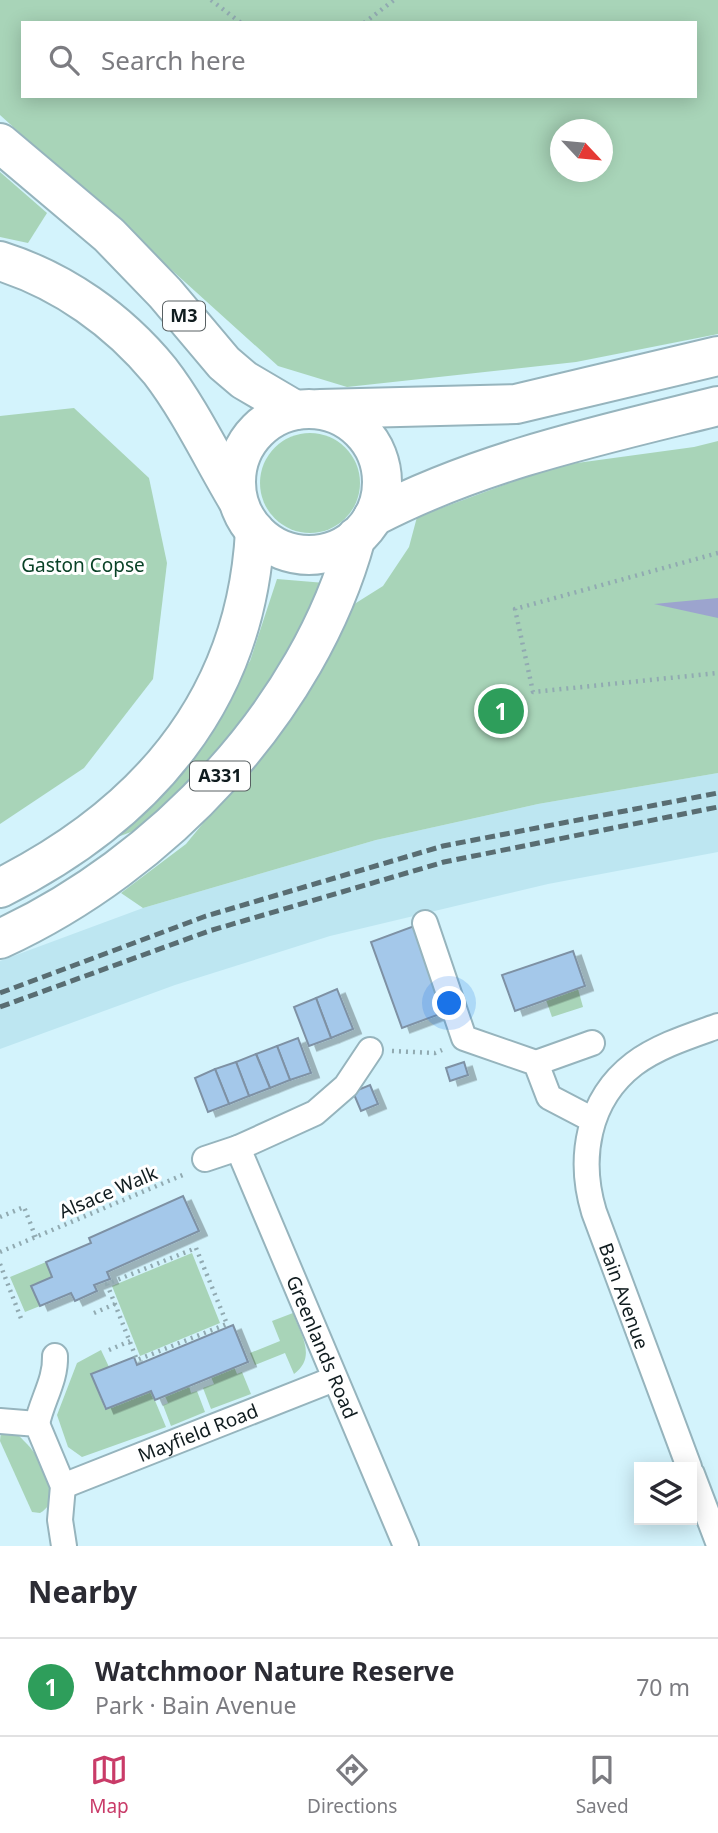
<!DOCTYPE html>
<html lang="en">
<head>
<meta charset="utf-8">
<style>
	body { margin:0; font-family:"Noto Sans",sans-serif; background:#f7f7f7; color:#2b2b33 }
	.controls { position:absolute; right:21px; bottom:21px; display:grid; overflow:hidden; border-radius:0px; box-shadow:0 4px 18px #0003 }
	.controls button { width:63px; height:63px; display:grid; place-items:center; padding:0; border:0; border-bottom:2px solid #e1e1e2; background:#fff; color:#2b2b33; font:35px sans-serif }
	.compass { position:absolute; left:550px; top:119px; width:63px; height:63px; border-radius:50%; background:#fff; box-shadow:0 4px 18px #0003; rotate:116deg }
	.you { position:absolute; left:450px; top:1004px; width:24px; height:24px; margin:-18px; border:5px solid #fff; border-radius:50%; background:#1a73e8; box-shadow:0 0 0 10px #1a73e833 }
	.badge { display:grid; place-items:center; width:46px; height:46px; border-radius:50%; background:#c93b68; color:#fff; font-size:23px; font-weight:700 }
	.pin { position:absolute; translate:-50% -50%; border:4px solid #fff; box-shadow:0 2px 7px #0006 }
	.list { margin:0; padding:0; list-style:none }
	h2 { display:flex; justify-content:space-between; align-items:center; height:91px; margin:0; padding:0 28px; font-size:30px }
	h2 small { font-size:23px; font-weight:400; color:#7c7c81 }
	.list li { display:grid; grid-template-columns:46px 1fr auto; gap:21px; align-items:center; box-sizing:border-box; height:98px; padding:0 28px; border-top:2px solid #e1e1e2 }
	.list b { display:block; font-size:26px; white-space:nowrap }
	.list p { margin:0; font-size:23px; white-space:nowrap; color:#7c7c81 }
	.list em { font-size:23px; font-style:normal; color:#7c7c81 }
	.icon { flex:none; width:38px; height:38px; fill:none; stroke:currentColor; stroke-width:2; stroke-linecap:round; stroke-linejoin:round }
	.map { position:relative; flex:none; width:718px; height:1546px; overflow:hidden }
	.search { position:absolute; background:#fff; box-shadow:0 4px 18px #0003; left:21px; right:21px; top:21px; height:77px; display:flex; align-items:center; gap:18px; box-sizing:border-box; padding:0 24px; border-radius:0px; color:#7c7c81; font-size:26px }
	.sheet { height:189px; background:#fff }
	nav { display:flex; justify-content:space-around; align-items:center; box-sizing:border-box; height:98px; border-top:2px solid #e1e1e2; background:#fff; font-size:19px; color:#7c7c81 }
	nav a { display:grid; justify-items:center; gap:4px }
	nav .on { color:#c93b68 }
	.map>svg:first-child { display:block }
	.built { fill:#bde6f1 }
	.green { fill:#a8d4b8; fill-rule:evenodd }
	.water { fill:#9ca4ce }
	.building { fill:#a4c8ea; stroke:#7e91a4; stroke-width:2; filter:url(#shadow) }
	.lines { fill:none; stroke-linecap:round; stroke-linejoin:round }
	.street-casing { stroke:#96b4bd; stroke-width:28 }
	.primary-casing { stroke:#96b4bd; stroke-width:42 }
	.highway-casing { stroke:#96b4bd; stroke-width:42 }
	.path { stroke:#91aab1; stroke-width:4.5; stroke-dasharray:2 5; stroke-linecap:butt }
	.street { stroke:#fff; stroke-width:24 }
	.primary { stroke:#fff; stroke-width:38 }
	.highway { stroke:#fff; stroke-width:38 }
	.rail { stroke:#596d72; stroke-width:5; stroke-dasharray:10 5; stroke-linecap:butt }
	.labels { text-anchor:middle; stroke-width:6; stroke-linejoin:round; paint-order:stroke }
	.shield { fill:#fff; stroke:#586062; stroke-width:2 }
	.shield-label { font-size:18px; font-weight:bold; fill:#101c1f }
	.park-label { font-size:19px; fill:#0a4227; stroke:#fff }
	.street-label { font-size:19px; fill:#101c1f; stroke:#fff }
</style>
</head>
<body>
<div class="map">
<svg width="718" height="1546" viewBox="0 0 718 1546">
	<defs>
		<filter id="shadow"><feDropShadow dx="8" dy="4.5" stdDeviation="0" flood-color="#0004"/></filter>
	</defs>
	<rect width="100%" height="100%" fill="#d3f3fc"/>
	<polygon class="built" points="718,773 718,852 548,884 330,936 175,985 0,1049 0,961 143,908 376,840 538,804"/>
	<g class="green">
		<path d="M0,0H718V334L576,362L347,387L278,366L0,115ZM23,23H695V96H23ZM560,130H602V172H560Z"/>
		<polygon points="0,172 47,213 28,243 0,237"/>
		<polygon points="74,408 149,478 167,563 153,679 84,768 0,824 0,416"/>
		<circle cx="310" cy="483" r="50"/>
		<polygon points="718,441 718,773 538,804 376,840 143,908 121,893 186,844 241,777 348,608 383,586 409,547 417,517 555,466 694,447"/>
		<polygon points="277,579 325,583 291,652 231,739 150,825 104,842 190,754 250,661"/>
		<polygon points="578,989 583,1007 552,1017 546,1000"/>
		<polygon points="192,1253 220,1323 140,1356 112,1286"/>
		<polygon points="46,1262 52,1277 32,1286 40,1306 25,1312 10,1277"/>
		<path d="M293,1313C301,1335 317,1357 294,1374L285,1353L255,1365L250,1353L280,1341L272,1321Z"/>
		<polygon points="101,1350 109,1367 91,1374 105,1409 151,1391 166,1427 82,1457 68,1447 57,1415 77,1363"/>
		<polygon points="234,1367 237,1374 242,1372 251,1394 211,1409 203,1388 214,1384 211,1377"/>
		<polygon points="189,1386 191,1393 197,1391 205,1412 171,1426 163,1405 168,1403 165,1396"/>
		<path d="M1,1431H13C32,1445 72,1494 40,1513L32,1512L0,1441Z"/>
	</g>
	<polygon class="water" points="718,598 718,618 654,604"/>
	<g class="building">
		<polygon points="417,925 448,1011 402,1028 371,942"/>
		<polygon points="573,951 585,986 515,1011 502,975"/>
		<polygon points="337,989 353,1029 331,1038 316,998"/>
		<polygon points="316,998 331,1038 309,1046 294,1007"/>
		<polygon points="298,1038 311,1073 290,1080 277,1046"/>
		<polygon points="277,1046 290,1080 270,1088 256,1054"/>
		<polygon points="256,1054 270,1088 249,1096 236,1062"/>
		<polygon points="236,1062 249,1096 229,1104 215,1069"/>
		<polygon points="464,1062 468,1075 450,1081 446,1068"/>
		<polygon points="215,1069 229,1104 208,1112 195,1078"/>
		<polygon points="370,1085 378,1104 361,1111 353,1092"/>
		<polygon points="183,1196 199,1231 107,1272 110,1279 94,1285 97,1291 75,1301 71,1293 40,1306 31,1286 52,1277 46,1262 91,1243 89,1238"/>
		<polygon points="233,1325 248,1362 155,1400 151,1391 106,1409 91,1374 134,1357 137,1365"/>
	</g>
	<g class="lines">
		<defs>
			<g id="street">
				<polyline points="425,923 464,1038 536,1063 549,1097 593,1120"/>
				<path id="s1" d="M370,1050L346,1086L315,1113L238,1148L406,1546"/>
				<polyline points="536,1063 592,1043"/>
				<polyline points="205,1159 238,1148"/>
				<polyline points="0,1421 37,1424 63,1486 60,1520 64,1546"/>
				<path d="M37,1424C42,1400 56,1380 55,1356"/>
				<path d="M689,1467L594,1212C578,1159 587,1100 634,1064C658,1046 690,1036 718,1026"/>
				<polyline points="692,1474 718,1542"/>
				<path id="s2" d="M63,1486L334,1379"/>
			</g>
			<g id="primary">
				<polyline points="320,409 516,404 718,356"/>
				<path d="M373,517C480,461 601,435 718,406"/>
			</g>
			<g id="highway">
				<polyline points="0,143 109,235 165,293 224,363 244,380 295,410"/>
				<path d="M0,261C63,281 118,320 160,371C190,410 212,457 237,499"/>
				<circle cx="309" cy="482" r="73"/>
				<path d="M0,888C147,814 246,700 255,531"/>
				<path d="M0,939C161,865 309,711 356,537"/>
			</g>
		</defs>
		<use href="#street" class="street-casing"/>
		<use href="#primary" class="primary-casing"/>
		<use href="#highway" class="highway-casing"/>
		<g class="path">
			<polyline points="211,0 241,23"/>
			<polyline points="364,23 394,0"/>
			<polyline points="718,553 515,609 533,692 718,673"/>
			<polyline points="392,1051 435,1053 442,1050"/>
			<polyline points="0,1217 24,1207 36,1238"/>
			<polygon points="196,1248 227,1324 137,1360 107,1284"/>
			<polyline points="0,1252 185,1174"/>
			<polyline points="0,1264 22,1321"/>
			<polyline points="94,1313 115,1304"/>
			<polyline points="109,1350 130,1341"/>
		</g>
		<use href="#street" class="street"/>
		<use href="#primary" class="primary"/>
		<use href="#highway" class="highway"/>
		<g class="rail">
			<polyline points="0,993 206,916 443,846 718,793"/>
			<polyline points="0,1007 209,931 444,862 718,807"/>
		</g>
	</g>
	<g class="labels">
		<g class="shield">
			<rect x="163" y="301.5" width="42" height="29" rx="5"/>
			<rect x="190" y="761.5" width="60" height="29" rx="5"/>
		</g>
		<g class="shield-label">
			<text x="184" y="322">M3</text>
			<text x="220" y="782">A331</text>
		</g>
		<g class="park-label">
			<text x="83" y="572">Gaston Copse</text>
		</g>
		<g class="street-label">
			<text transform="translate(108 1192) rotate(-23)" y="7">Alsace Walk</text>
			<text transform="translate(624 1296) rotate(70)" y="7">Bain Avenue</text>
			<text dy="7" stroke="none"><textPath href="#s1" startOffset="385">Greenlands Road</textPath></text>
			<text dy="7" stroke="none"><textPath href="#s2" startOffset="145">Mayfield Road</textPath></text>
		</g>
	</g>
</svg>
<div class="controls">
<button><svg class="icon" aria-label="layers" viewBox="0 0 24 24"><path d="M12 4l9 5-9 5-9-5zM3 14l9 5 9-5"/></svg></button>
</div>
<svg class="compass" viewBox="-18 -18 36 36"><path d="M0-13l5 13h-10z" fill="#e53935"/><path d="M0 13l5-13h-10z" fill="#7c7c81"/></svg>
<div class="you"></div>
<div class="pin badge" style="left:501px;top:711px;background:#2e9e5b">1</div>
<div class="search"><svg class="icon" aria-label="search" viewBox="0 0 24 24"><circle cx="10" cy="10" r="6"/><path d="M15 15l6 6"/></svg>Search here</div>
</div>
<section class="sheet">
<h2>Nearby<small></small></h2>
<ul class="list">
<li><span class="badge" style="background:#2e9e5b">1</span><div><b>Watchmoor Nature Reserve</b><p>Park · Bain Avenue</p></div><em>70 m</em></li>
</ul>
</section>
<nav>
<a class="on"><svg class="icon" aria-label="map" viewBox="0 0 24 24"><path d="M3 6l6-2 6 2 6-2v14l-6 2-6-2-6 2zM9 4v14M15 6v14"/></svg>Map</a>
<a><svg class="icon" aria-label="directions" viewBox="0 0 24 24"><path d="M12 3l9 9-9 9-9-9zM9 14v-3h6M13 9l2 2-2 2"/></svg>Directions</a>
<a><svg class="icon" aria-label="saved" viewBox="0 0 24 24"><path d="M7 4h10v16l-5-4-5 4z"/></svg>Saved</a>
</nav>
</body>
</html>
